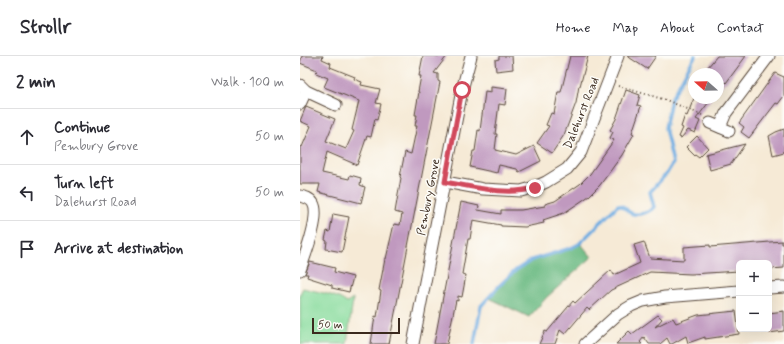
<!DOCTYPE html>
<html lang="en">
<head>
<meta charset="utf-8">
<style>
	body { margin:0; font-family:Mynerve,sans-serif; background:#f7f7f7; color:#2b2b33 }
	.controls { position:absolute; right:12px; bottom:12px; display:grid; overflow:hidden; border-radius:6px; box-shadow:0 4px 16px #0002 }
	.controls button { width:36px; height:36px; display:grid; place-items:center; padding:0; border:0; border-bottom:1px solid #e1e1e2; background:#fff; color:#2b2b33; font:20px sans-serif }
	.compass { position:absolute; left:388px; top:12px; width:36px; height:36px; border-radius:50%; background:#fff; box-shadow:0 4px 16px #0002; rotate:290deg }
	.scale { position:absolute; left:12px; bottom:10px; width:88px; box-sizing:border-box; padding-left:4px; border:2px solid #3b2a1e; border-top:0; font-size:11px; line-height:14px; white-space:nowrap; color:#3b2a1e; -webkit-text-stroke:3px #fdfcf7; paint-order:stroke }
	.stop { position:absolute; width:12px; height:12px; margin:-9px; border:3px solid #d1495b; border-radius:50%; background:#fff }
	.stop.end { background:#d1495b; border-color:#fff; box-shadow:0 1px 4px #0008 }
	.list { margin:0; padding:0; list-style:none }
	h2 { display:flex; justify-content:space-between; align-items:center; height:52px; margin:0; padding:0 16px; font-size:17px }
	h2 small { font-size:13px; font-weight:400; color:#7c7c81 }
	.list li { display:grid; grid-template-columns:26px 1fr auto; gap:12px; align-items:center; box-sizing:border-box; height:56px; padding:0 16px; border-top:1px solid #e1e1e2 }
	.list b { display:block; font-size:15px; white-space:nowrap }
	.list p { margin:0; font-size:13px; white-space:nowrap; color:#7c7c81 }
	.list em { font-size:13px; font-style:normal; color:#7c7c81 }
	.icon { flex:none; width:22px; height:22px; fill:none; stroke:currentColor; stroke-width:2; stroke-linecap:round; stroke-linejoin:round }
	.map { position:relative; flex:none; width:484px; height:288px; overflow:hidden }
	header { display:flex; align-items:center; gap:24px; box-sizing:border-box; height:56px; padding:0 20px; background:#fff; border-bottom:1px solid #e1e1e2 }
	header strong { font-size:19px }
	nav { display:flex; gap:22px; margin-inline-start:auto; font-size:14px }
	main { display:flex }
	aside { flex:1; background:#fff }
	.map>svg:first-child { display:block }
	.green { fill:#89dc9e; stroke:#62835e }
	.forest { fill:#6ebc85; stroke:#547352 }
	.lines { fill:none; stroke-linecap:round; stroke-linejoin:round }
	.stream { stroke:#70ade2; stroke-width:3.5 }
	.building { fill:#c099bf }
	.minor-casing { stroke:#57473a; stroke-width:13 }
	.path { stroke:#57473a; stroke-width:2; stroke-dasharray:1 3; stroke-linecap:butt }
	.minor { stroke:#fff; stroke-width:11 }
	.route { stroke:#d1495b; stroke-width:5 }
	.labels { text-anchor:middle; stroke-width:3; stroke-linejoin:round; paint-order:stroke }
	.street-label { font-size:12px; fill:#3b2a1e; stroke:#fdfcf7 }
</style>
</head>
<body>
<header>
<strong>Strollr</strong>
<nav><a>Home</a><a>Map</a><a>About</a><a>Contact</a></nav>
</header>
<main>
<aside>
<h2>2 min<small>Walk · 100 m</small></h2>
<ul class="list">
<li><svg class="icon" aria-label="ahead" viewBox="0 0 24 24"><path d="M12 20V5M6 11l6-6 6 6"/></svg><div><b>Continue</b><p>Pembury Grove</p></div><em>50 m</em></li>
<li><svg class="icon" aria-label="left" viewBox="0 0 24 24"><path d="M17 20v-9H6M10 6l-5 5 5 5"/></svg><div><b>Turn left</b><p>Dalehurst Road</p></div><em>50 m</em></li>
<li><svg class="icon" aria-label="arrive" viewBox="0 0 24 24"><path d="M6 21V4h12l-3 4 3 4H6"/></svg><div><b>Arrive at destination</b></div></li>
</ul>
</aside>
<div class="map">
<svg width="484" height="288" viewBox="0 0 484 288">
	<rect width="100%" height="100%" fill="#fdfcf7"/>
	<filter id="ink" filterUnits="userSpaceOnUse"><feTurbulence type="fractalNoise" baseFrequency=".025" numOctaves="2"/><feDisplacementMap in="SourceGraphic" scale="8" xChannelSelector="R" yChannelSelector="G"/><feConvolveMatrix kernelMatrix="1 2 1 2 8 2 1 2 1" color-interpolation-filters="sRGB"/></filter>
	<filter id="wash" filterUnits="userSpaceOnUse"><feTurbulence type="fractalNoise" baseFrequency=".012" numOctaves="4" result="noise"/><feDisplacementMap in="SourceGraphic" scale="16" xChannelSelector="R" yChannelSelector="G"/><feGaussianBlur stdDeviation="0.9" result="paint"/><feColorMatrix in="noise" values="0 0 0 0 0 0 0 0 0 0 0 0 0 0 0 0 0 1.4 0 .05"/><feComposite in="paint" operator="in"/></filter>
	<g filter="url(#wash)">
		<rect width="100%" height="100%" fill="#f6ead6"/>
		<path class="green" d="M3,232C17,236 36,238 47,247L53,243L47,288H0V238Z"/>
		<path class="forest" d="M281,188L292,201L247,241L229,261L189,242C201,228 216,211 234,204C249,199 266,196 281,188Z"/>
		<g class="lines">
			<path class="stream" d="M174,288L181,250L200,229L216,214L232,204L271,192L279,188L318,149C324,149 325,153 329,156C336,161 349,157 354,151L350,136L367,117L373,107L365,72L371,43L395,0"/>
		</g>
		<g id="blocks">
			<g class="building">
				<polygon points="2,0 23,0 22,3 31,7 30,11 55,21 54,23 62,26 61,29 80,33 76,47 81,48 77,64 75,63 71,81 67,80 57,109 27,96 22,117 49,123 50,119 61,122 60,129 65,131 61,147 18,136 20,128 0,128 0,90 2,91 11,70 0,65 5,53 6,51 35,63 26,85 46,93 54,75 52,74 59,45 24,31 28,22 16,17 17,14 0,7"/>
				<polygon points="123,0 147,0 134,17 138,18 138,25 140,26 89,288 71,288 75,260 77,261 81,235 79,234 85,203 86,203 94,168 100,169 102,158 95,156 101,122 100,121 105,96 111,98 117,70 115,70 117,59 115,59 119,36 118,36 121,20 119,20"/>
				<polygon points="199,0 212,0 213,13 196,15 195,4 199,3"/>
				<polygon points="270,0 288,0 280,30 279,30 276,47 264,79 252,97 237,87 249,70 246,69 251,57 254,58 258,36 261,36"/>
				<polygon points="327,0 356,0 347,13"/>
				<polygon points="417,0 446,0 426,27 425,26 418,35 418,18 415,18 407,12"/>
				<polygon points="475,17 484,21 484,40 478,48 476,47 449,82 441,76 444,71 439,67"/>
				<polygon points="191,31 207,33 205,49 199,48 195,78 197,78 195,94 216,99 234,90 241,105 219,116 217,113 199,109 197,117 170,111 173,95 175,95 178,74 180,75 185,36 191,37"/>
				<polygon points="326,34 340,39 337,49 341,50 332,77 334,78 322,99 300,129 289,140 264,157 243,164 244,167 225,171 201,170 201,169 173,164 170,183 168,183 162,218 166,219 162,241 158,240 158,245 156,244 147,288 134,288 161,146 179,150 178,154 201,158 201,154 221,154 245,150 245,148 255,145 280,128 290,118 314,84 310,82 313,76 310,74 316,63"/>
				<polygon points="394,42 412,42 396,63 400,65 395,77 388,74 381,82 379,81 383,72 381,71 385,59 387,60"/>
				<polygon points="484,73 484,96 473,99 469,80 476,76"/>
				<polygon points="397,80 408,92 399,101 395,98 394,99 386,91"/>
				<polygon points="445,88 431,108 410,114 406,98"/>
				<polygon points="33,158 49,161 42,196 26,193 27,185 25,184 27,175 30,176"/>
				<polygon points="482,185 482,188 484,188 484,212 470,213 469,207 439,207 439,215 391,218 350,216 311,234 289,254 287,252 265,278 260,274 255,288 239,288 245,275 247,276 273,245 275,247 311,214 314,219 340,207 334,189 344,186 350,202 384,204 384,191 410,189 410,191"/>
				<polygon points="10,206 35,212 34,216 53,221 49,236 32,232 32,229 7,221 8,218 5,218"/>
				<polygon points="436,255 439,278 405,283 405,281 388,287 386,280 372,288 370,288 367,282 360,288 349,288 344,281 340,286 342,288 316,288 329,275 332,278 358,259 362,263 355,271 373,262 376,267 398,259"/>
				<polygon points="484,255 484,275 469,277 469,257"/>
			</g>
		</g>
	</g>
	<g filter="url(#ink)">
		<use href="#blocks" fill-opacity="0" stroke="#57473a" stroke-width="1"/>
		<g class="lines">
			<defs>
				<g id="minor">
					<polyline points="0,29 6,35 36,49"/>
					<polyline points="0,48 6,35"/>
					<polyline points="410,67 429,75"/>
					<polyline points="420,71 426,57 469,0"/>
					<polyline points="145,126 183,133 221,135 235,131 246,126 267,113 281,96 318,0"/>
					<path d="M0,140C5,141 10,142 13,147C21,160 5,199 0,214"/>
					<polyline points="469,232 484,231"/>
					<polyline points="113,288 162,34 171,0"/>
					<polyline points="285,288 318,258 331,250 343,245 365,241 439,235"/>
				</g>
			</defs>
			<use href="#minor" class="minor-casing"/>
			<polyline class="path" points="318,30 366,44 402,59"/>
			<use href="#minor" class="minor"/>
		</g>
	</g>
	<g class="lines" filter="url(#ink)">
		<path class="route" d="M162,34L145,126C174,131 205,140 235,132"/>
	</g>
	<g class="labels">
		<g class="street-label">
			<text transform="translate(281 57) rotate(-68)" y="4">Dalehurst Road</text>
			<text transform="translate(128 141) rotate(-79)" y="4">Pembury Grove</text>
		</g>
	</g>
</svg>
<div class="controls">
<button>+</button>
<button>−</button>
</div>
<svg class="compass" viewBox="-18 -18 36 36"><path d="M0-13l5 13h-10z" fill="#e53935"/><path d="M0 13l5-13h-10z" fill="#7c7c81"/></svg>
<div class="scale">50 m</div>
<div class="stop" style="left:162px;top:34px"></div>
<div class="stop end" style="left:235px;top:132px"></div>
</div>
</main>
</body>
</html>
